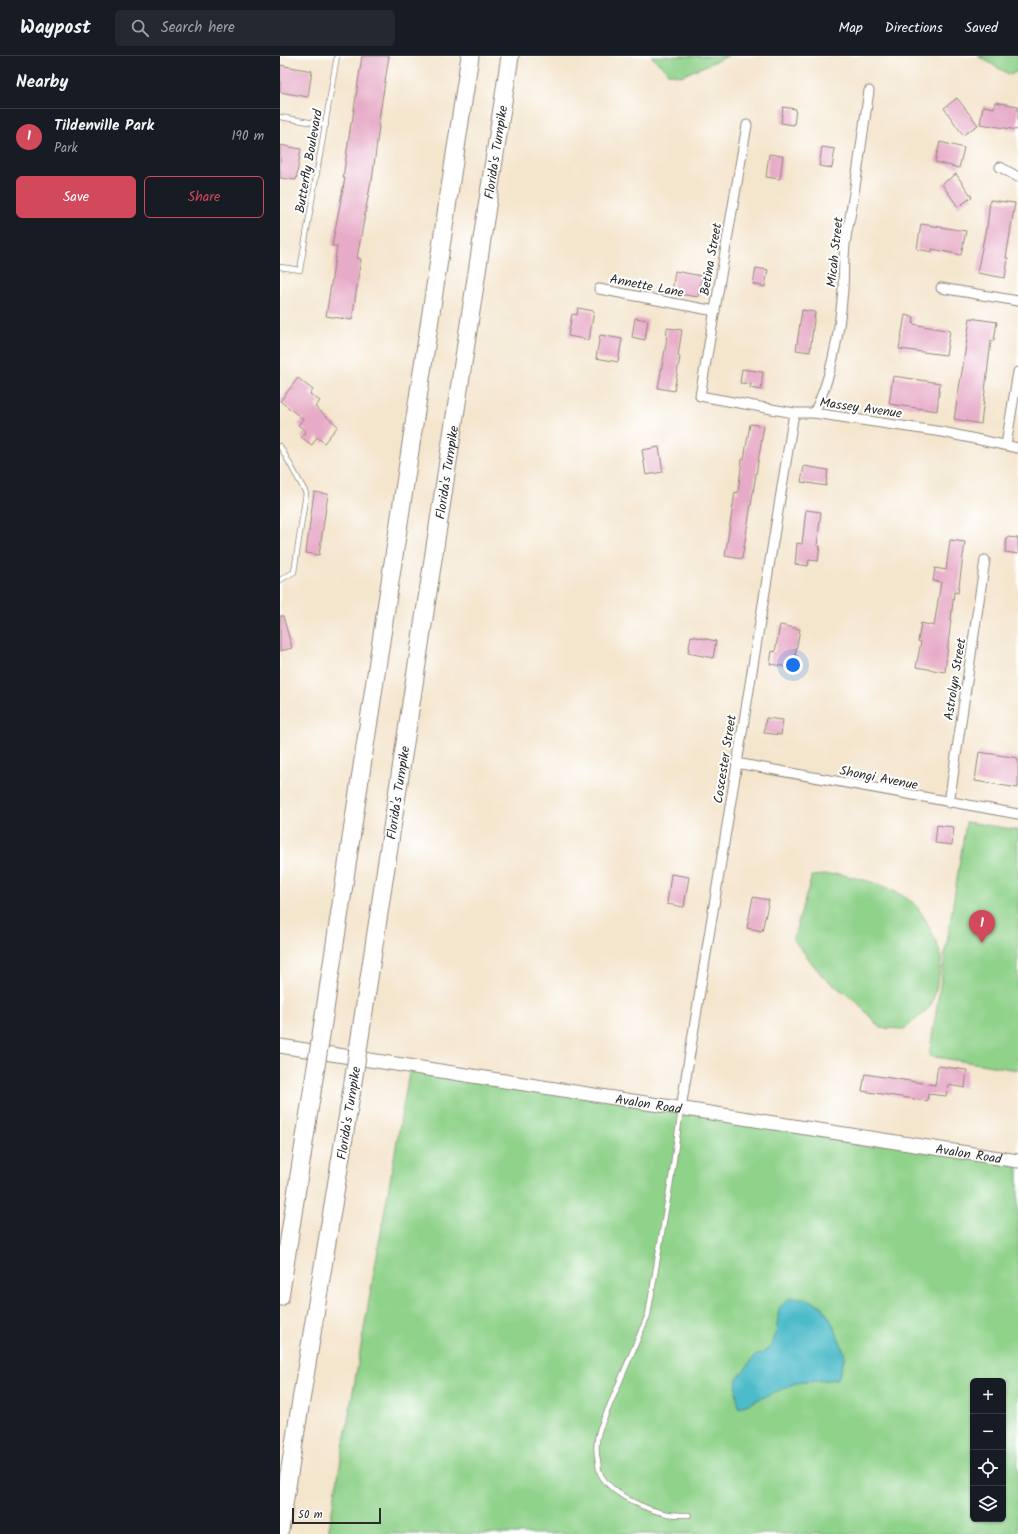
<!DOCTYPE html>
<html lang="en">
<head>
<meta charset="utf-8">
<style>
	body { margin:0; font-family:Kalam,sans-serif; background:#242831; color:#f1f3f6 }
	.controls { position:absolute; right:12px; bottom:12px; display:grid; overflow:hidden; border-radius:6px; box-shadow:0 1px 3px #0004 }
	.controls button { width:36px; height:36px; display:grid; place-items:center; padding:0; border:0; border-bottom:1px solid #363941; background:#171b24; color:#f1f3f6; font:20px sans-serif }
	.scale { position:absolute; left:12px; bottom:10px; width:89px; box-sizing:border-box; padding-left:4px; border:2px solid #2b2b2b; border-top:0; font-size:11px; line-height:14px; white-space:nowrap; color:#2b2b2b; -webkit-text-stroke:3px #fff; paint-order:stroke }
	.you { position:absolute; left:513px; top:609px; width:14px; height:14px; margin:-10px; border:3px solid #fff; border-radius:50%; background:#1a73e8; box-shadow:0 0 0 6px #1a73e833 }
	.badge { display:grid; place-items:center; width:26px; height:26px; border-radius:50%; background:#d1495b; color:#fff; font-size:13px; font-weight:700 }
	.pin { position:absolute; translate:-50% -33px; filter:drop-shadow(0 1px 2px #0008) }
	.pin::after { content:''; position:absolute; top:21px; width:14px; height:12px; background:inherit; clip-path:polygon(0 0,100% 0,50% 100%) }
	.list { margin:0; padding:0; list-style:none }
	h2 { display:flex; justify-content:space-between; align-items:center; height:52px; margin:0; padding:0 16px; font-size:17px }
	h2 small { font-size:13px; font-weight:400; color:#9ea1a6 }
	.list li { display:grid; grid-template-columns:26px 1fr auto; gap:12px; align-items:center; box-sizing:border-box; height:56px; padding:0 16px; border-top:1px solid #363941 }
	.list b { display:block; font-size:15px; white-space:nowrap }
	.list p { margin:0; font-size:13px; white-space:nowrap; color:#9ea1a6 }
	.list em { font-size:13px; font-style:normal; color:#9ea1a6 }
	.actions { display:flex; gap:8px; padding:12px 16px }
	.actions a { flex:1; padding:9px 0; border:1px solid #d1495b; border-radius:6px; text-align:center; font-size:14px; color:#d1495b }
	.actions .main { background:#d1495b; color:#fff }
	.icon { flex:none; width:22px; height:22px; fill:none; stroke:currentColor; stroke-width:2; stroke-linecap:round; stroke-linejoin:round }
	.map { position:relative; flex:none; width:738px; height:1478px; overflow:hidden }
	header { display:flex; align-items:center; gap:24px; box-sizing:border-box; height:56px; padding:0 20px; background:#171b24; border-bottom:1px solid #363941 }
	header strong { font-size:19px }
	nav { display:flex; gap:22px; margin-inline-start:auto; font-size:14px }
	.search { width:280px; height:36px; background:#242831; display:flex; align-items:center; gap:10px; box-sizing:border-box; padding:0 14px; border-radius:6px; color:#9ea1a6; font-size:15px }
	main { display:flex }
	aside { flex:1; background:#171b24 }
	.map>svg:first-child { display:block }
	.green { fill:#8fd28a; stroke:#5d7e5a; fill-rule:evenodd }
	.water { fill:#4ebbc9; stroke:#3c737a }
	.building { fill:#e7abc7 }
	.lines { fill:none; stroke-linecap:round; stroke-linejoin:round }
	.service-casing { stroke:#90887c; stroke-width:6 }
	.minor-casing { stroke:#90887c; stroke-width:11 }
	.secondary-casing { stroke:#90887c; stroke-width:15 }
	.motorway-casing { stroke:#90887c; stroke-width:19 }
	.service { stroke:#fff; stroke-width:4.5 }
	.minor { stroke:#fff; stroke-width:9 }
	.secondary { stroke:#fff; stroke-width:13 }
	.motorway { stroke:#fff; stroke-width:17 }
	.motorway-bridge-casing { stroke:#90887c; stroke-width:19; stroke-linecap:butt }
	.motorway-bridge { stroke:#fff; stroke-width:17 }
	.labels { text-anchor:middle; stroke-width:4; stroke-linejoin:round; paint-order:stroke }
	.street-label { font-size:13px; fill:#2b2b2b; stroke:#fff }
</style>
</head>
<body>
<header>
<strong>Waypost</strong>
<div class="search"><svg class="icon" aria-label="search" viewBox="0 0 24 24"><circle cx="10" cy="10" r="6"/><path d="M15 15l6 6"/></svg>Search here</div>
<nav><a>Map</a><a>Directions</a><a>Saved</a></nav>
</header>
<main>
<aside>
<h2>Nearby<small></small></h2>
<ul class="list">
<li><span class="badge">1</span><div><b>Tildenville Park</b><p>Park</p></div><em>190 m</em></li>
</ul>
<div class="actions"><a class="main">Save</a><a>Share</a></div>
</aside>
<div class="map">
<svg width="738" height="1478" viewBox="0 0 738 1478">
	<rect width="100%" height="100%" fill="#fff"/>
	<filter id="ink" filterUnits="userSpaceOnUse"><feTurbulence type="fractalNoise" baseFrequency=".025" numOctaves="2"/><feDisplacementMap in="SourceGraphic" scale="8" xChannelSelector="R" yChannelSelector="G"/><feConvolveMatrix kernelMatrix="1 2 1 2 8 2 1 2 1" color-interpolation-filters="sRGB"/></filter>
	<filter id="wash" filterUnits="userSpaceOnUse"><feTurbulence type="fractalNoise" baseFrequency=".012" numOctaves="4" result="noise"/><feDisplacementMap in="SourceGraphic" scale="16" xChannelSelector="R" yChannelSelector="G"/><feGaussianBlur stdDeviation="0.9" result="paint"/><feColorMatrix in="noise" values="0 0 0 0 0 0 0 0 0 0 0 0 0 0 0 0 0 1.4 0 .05"/><feComposite in="paint" operator="in"/></filter>
	<g filter="url(#wash)">
		<rect width="100%" height="100%" fill="#f4e5cd"/>
		<g class="green">
			<polygon points="371,0 448,0 401,20 388,17"/>
			<polygon points="698,0 738,0 738,15 730,19"/>
			<polygon points="686,766 738,774 738,1014 649,1000"/>
			<path d="M558,818C584,823 610,830 632,846C642,853 658,887 661,900C662,909 655,943 650,950C646,956 631,967 625,973L600,972L577,946L543,921L513,883L532,820Z"/>
			<path d="M130,1011L738,1105V1478H48ZM693,1325H723V1463H693Z"/>
		</g>
		<polygon class="water" points="509,1242 525,1242 542,1250 554,1270 565,1299 558,1323 516,1327 459,1352 456,1336 457,1323 475,1300 483,1297 491,1290 496,1278 499,1252"/>
		<g id="blocks">
			<g class="building">
				<polygon points="82,0 109,0 98,70 99,70 92,125 91,125 77,202 81,203 72,264 46,260 57,190 52,190 65,122 63,122 71,67 72,67"/>
				<polygon points="0,9 32,15 28,41 0,36"/>
				<polygon points="677,42 698,69 683,79 664,52"/>
				<polygon points="715,46 738,50 738,74 700,68 703,50 714,52"/>
				<polygon points="503,51 516,53 514,69 501,67"/>
				<polygon points="660,86 684,92 679,112 655,106"/>
				<polygon points="0,89 21,93 16,124 0,122"/>
				<polygon points="542,91 555,93 552,112 539,110"/>
				<polygon points="489,98 503,100 500,123 486,121"/>
				<polygon points="676,118 692,141 678,151 662,128"/>
				<polygon points="710,144 735,147 726,202 728,202 725,222 697,217 706,172 707,172"/>
				<polygon points="641,168 686,175 681,199 652,193 652,196 637,193"/>
				<polygon points="476,212 488,214 485,231 473,228"/>
				<polygon points="395,215 422,220 418,241 392,237"/>
				<polygon points="298,252 314,255 309,284 288,280 292,258 297,259"/>
				<polygon points="522,254 535,256 530,296 516,294"/>
				<polygon points="625,259 634,261 633,268 670,275 666,299 619,293"/>
				<polygon points="355,262 368,264 365,284 352,281"/>
				<polygon points="690,262 717,266 714,285 711,285 701,368 674,363 683,309"/>
				<polygon points="387,272 402,274 398,300 400,301 394,335 378,332 386,288"/>
				<polygon points="320,279 342,283 338,306 316,302"/>
				<polygon points="462,313 483,316 481,334 470,332 471,328 460,327"/>
				<polygon points="613,320 660,327 657,355 609,348"/>
				<polygon points="18,322 33,334 30,338 40,345 35,351 58,370 44,387 37,381 32,389 21,381 26,375 18,369 23,363 0,345"/>
				<polygon points="470,368 484,370 462,503 445,500 455,436 458,437 462,403 464,403"/>
				<polygon points="379,391 383,416 366,419 362,394"/>
				<polygon points="524,410 548,414 546,430 521,426"/>
				<polygon points="34,436 48,438 39,499 26,497"/>
				<polygon points="526,454 541,456 537,490 540,490 538,505 529,504 528,510 515,508 517,487 522,488"/>
				<polygon points="727,481 738,482 738,498 725,496"/>
				<polygon points="670,484 685,486 678,537 674,536 665,616 636,611 641,586 638,585 641,567 654,570 661,526 653,525 655,512 666,514"/>
				<polygon points="0,560 3,560 12,592 0,595"/>
				<polygon points="500,569 520,573 515,600 517,600 515,612 490,608 492,595 495,596"/>
				<polygon points="411,580 436,585 433,602 408,597"/>
				<polygon points="486,662 503,664 501,679 484,677"/>
				<polygon points="699,696 738,702 738,732 695,725"/>
				<polygon points="657,769 674,771 672,789 655,787"/>
				<polygon points="391,818 409,821 404,851 387,848"/>
				<polygon points="473,841 489,844 482,875 467,872"/>
				<polygon points="658,1010 687,1014 685,1032 668,1029 666,1040 648,1038 647,1045 582,1035 585,1018 655,1029"/>
			</g>
		</g>
	</g>
	<g filter="url(#ink)">
		<use href="#blocks" fill-opacity="0" stroke="#90887c" stroke-width="1"/>
		<g class="lines">
			<defs>
				<g id="service">
					<polyline points="0,61 46,69"/>
					<polyline points="0,211 20,214 57,0"/>
					<polyline points="0,390 26,437 14,516 0,524"/>
					<path d="M401,1053L391,1124L368,1259L320,1372C316,1384 315,1393 318,1405C318,1409 319,1414 320,1417C330,1438 366,1454 388,1458C395,1459 402,1459 409,1459"/>
				</g>
				<g id="minor">
					<polyline points="467,69 420,340 514,357 534,357 662,376 738,392"/>
					<polyline points="720,111 738,121"/>
					<polyline points="661,232 738,245"/>
					<polyline points="319,233 435,255"/>
					<path d="M534,357C552,321 560,273 563,233C564,216 563,199 566,182C567,173 570,164 571,155C578,115 583,75 589,35"/>
					<polyline points="726,389 738,316"/>
					<polyline points="456,707 738,758"/>
					<polyline points="669,747 705,504"/>
					<polyline points="401,1052 514,357"/>
				</g>
				<g id="secondary">
					<path id="s1" d="M0,990L738,1105"/>
				</g>
				<g id="motorway">
					<polyline points="44,960 190,0"/>
					<path id="s2" d="M82,968L230,0"/>
					<polyline points="0,1241 32,1036"/>
					<polyline points="0,1473 71,1039"/>
				</g>
			</defs>
			<use href="#service" class="service-casing"/>
			<use href="#minor" class="minor-casing"/>
			<use href="#secondary" class="secondary-casing"/>
			<use href="#motorway" class="motorway-casing"/>
			<use href="#service" class="service"/>
			<use href="#minor" class="minor"/>
			<use href="#secondary" class="secondary"/>
			<use href="#motorway" class="motorway"/>
			<defs>
				<g id="motorway-bridge">
					<polyline points="32,1036 44,960"/>
					<polyline points="71,1039 82,968"/>
				</g>
			</defs>
			<use href="#motorway-bridge" class="motorway-bridge-casing"/>
			<use href="#motorway-bridge" class="motorway-bridge"/>
		</g>
	</g>
	<g class="labels">
		<g class="street-label">
			<text dy="5" stroke="none"><textPath href="#s2" startOffset="882">Florida's Turnpike</textPath></text>
			<text transform="translate(28 105) rotate(-80)" y="5">Butterfly Boulevard</text>
			<text transform="translate(554 196) rotate(-84)" y="5">Micah Street</text>
			<text transform="translate(430 203) rotate(-80)" y="5">Betina Street</text>
			<text transform="translate(367 229) rotate(11)" y="5">Annette Lane</text>
			<text transform="translate(581 351) rotate(8)" y="5">Massey Avenue</text>
			<text dy="5" stroke="none"><textPath href="#s2" startOffset="558">Florida's Turnpike</textPath></text>
			<text transform="translate(674 623) rotate(-81)" y="5">Astrolyn Street</text>
			<text transform="translate(444 703) rotate(-81)" y="5">Coscester Street</text>
			<text transform="translate(599 721) rotate(11)" y="5">Shongi Avenue</text>
			<text dy="5" stroke="none"><textPath href="#s2" startOffset="234">Florida's Turnpike</textPath></text>
			<text dy="5" stroke="none"><textPath href="#s1" startOffset="373">Avalon Road</textPath></text>
			<text transform="translate(68 1057) rotate(-81)" y="5">Florida's Turnpike</text>
			<text dy="5" stroke="none"><textPath href="#s1" startOffset="697">Avalon Road</textPath></text>
		</g>
	</g>
</svg>
<div class="controls">
<button>+</button>
<button>−</button>
<button><svg class="icon" aria-label="locate" viewBox="0 0 24 24"><circle cx="12" cy="12" r="6"/><path d="M12 2v4M12 18v4M2 12h4M18 12h4"/></svg></button>
<button><svg class="icon" aria-label="layers" viewBox="0 0 24 24"><path d="M12 4l9 5-9 5-9-5zM3 14l9 5 9-5"/></svg></button>
</div>
<div class="scale">50 m</div>
<div class="you"></div>
<div class="pin badge" style="left:702px;top:887px">1</div>
</div>
</main>
</body>
</html>
